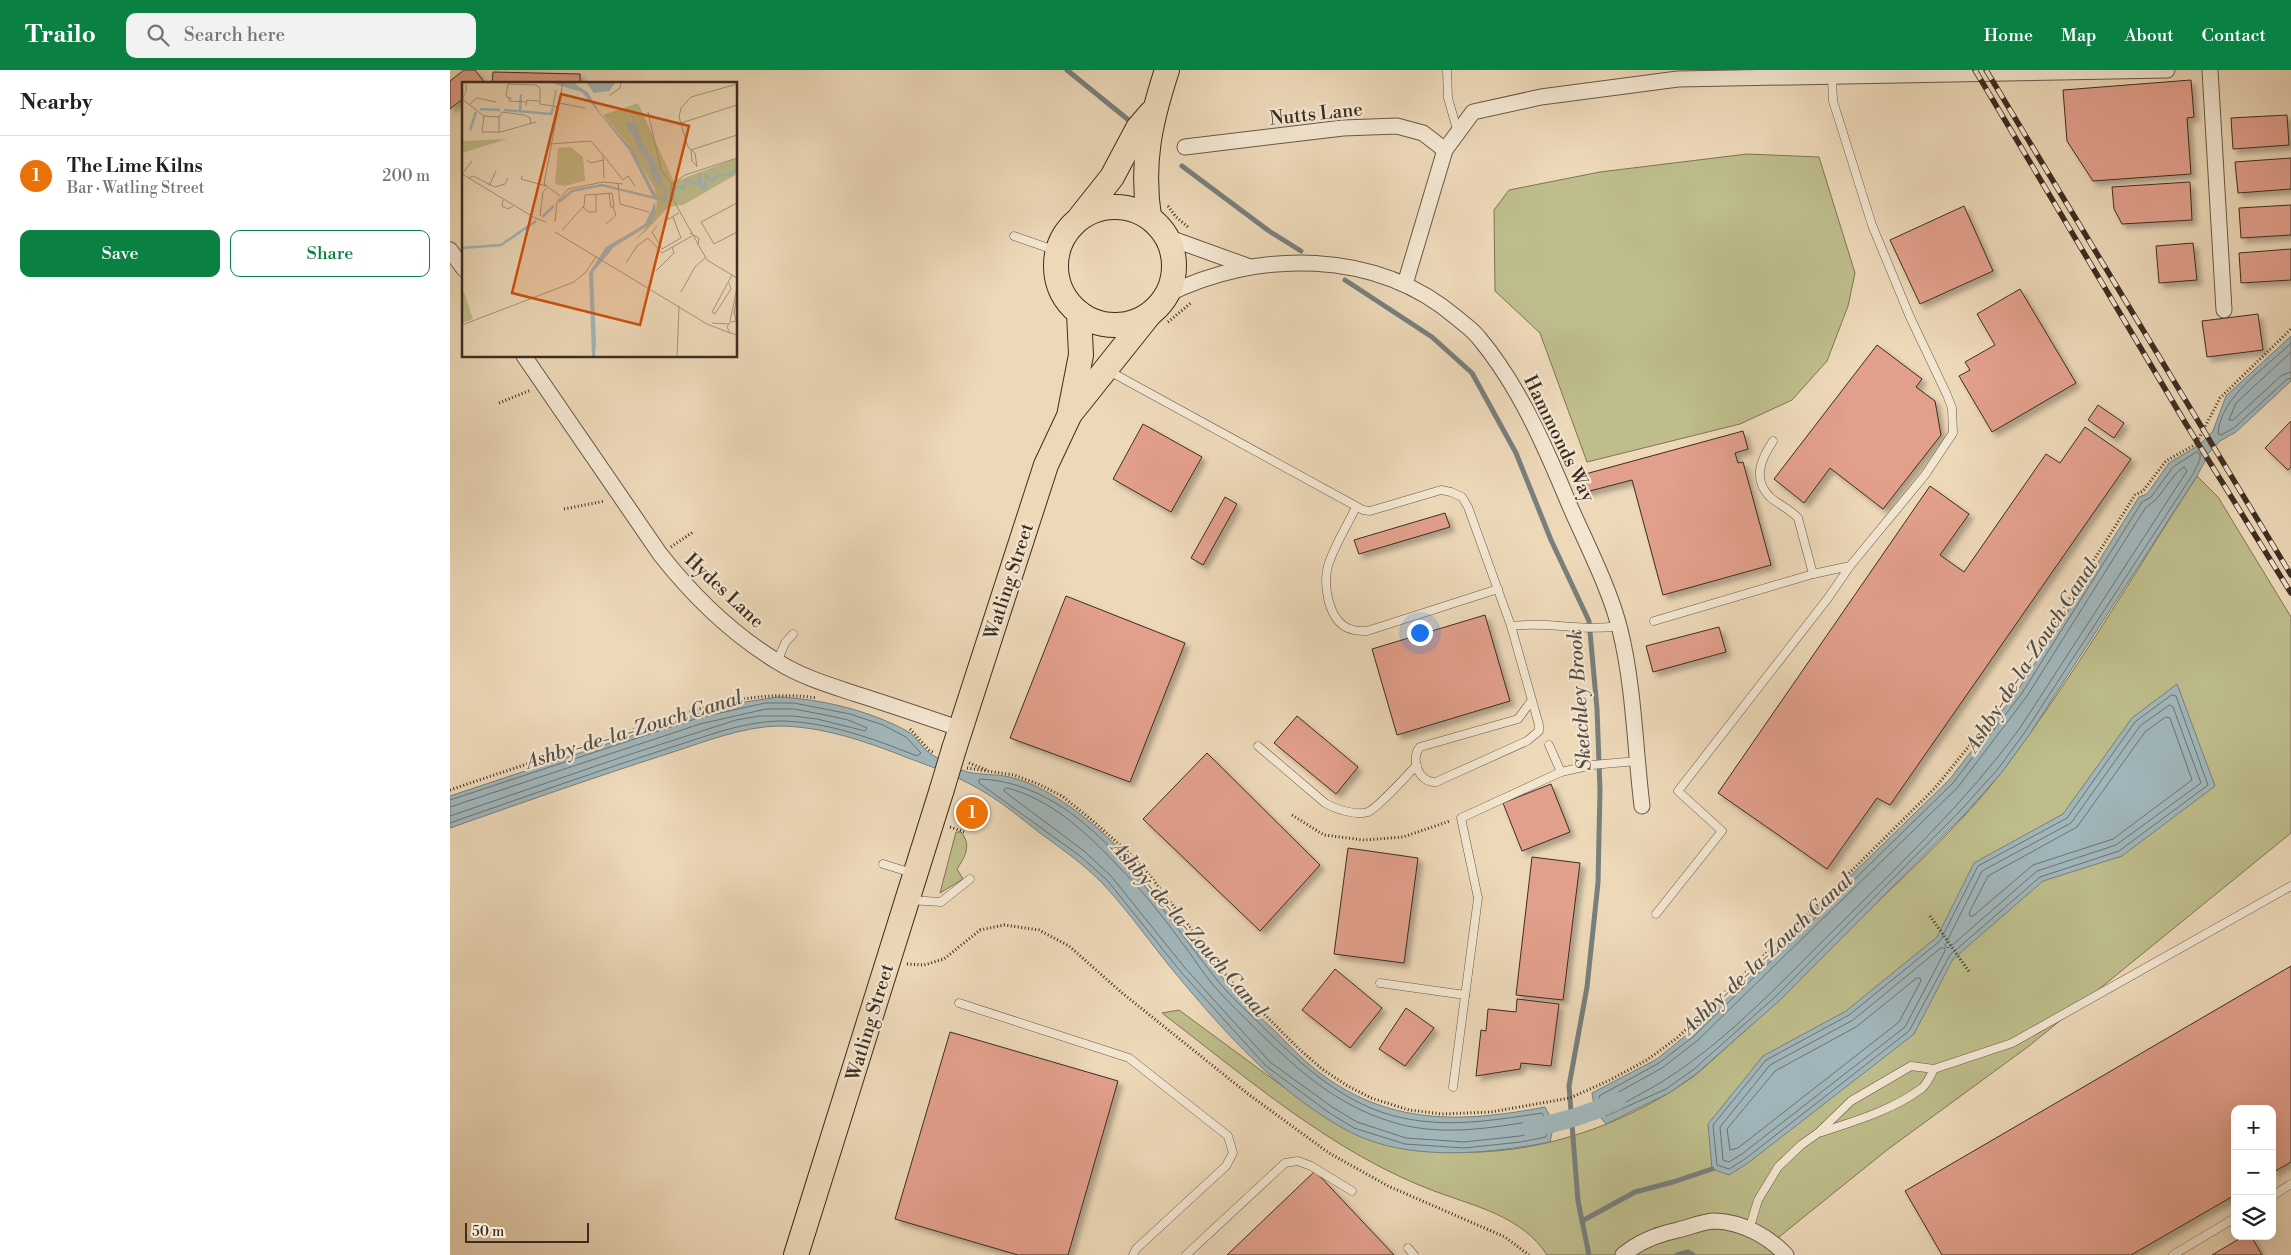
<!DOCTYPE html>
<html lang="en">
<head>
<meta charset="utf-8">
<style>
	body { margin:0; font-family:"Libre Bodoni",serif; background:#f2f2f2; color:#202124 }
	.controls { position:absolute; right:15px; bottom:15px; display:grid; overflow:hidden; border-radius:10px; box-shadow:0 5px 20px #0002 }
	.controls button { width:45px; height:45px; display:grid; place-items:center; padding:0; border:0; border-bottom:1px solid #e0e0e0; background:#fff; color:#202124; font:25px sans-serif }
	.scale { position:absolute; left:15px; bottom:12px; width:124px; box-sizing:border-box; padding-left:5px; border:2px solid #3c2d21; border-top:0; font-size:14px; line-height:18px; white-space:nowrap; color:#3c2d21; -webkit-text-stroke:4px #f3e6d1; paint-order:stroke }
	.you { position:absolute; left:969px; top:562px; width:18px; height:18px; margin:-12px; border:4px solid #fff; border-radius:50%; background:#1a73e8; box-shadow:0 0 0 8px #1a73e833 }
	.badge { display:grid; place-items:center; width:32px; height:32px; border-radius:50%; background:#0b8043; color:#fff; font-size:16px; font-weight:700 }
	.pin { position:absolute; translate:-50% -50%; border:2px solid #fff; box-shadow:0 1px 5px #0006 }
	.list { margin:0; padding:0; list-style:none }
	h2 { display:flex; justify-content:space-between; align-items:center; height:65px; margin:0; padding:0 20px; font-size:21px }
	h2 small { font-size:16px; font-weight:400; color:#757577 }
	.list li { display:grid; grid-template-columns:32px 1fr auto; gap:15px; align-items:center; box-sizing:border-box; height:80px; padding:0 20px; border-top:1px solid #e0e0e0 }
	.list b { display:block; font-size:19px; white-space:nowrap }
	.list p { margin:0; font-size:16px; white-space:nowrap; color:#757577 }
	.list em { font-size:16px; font-style:normal; color:#757577 }
	.actions { display:flex; gap:10px; padding:15px 20px }
	.actions a { flex:1; padding:11px 0; border:1px solid #0b8043; border-radius:10px; text-align:center; font-size:18px; color:#0b8043 }
	.actions .main { background:#0b8043; color:#fff }
	.icon { flex:none; width:28px; height:28px; fill:none; stroke:currentColor; stroke-width:2; stroke-linecap:round; stroke-linejoin:round }
	.map { position:relative; flex:none; width:1841px; height:1185px; overflow:hidden }
	header { display:flex; align-items:center; gap:30px; box-sizing:border-box; height:70px; padding:0 25px; background:#0b8043; color:#fff }
	header strong { font-size:24px }
	nav { display:flex; gap:28px; margin-inline-start:auto; font-size:18px }
	.search { width:350px; height:45px; background:#f2f2f2; display:flex; align-items:center; gap:12px; box-sizing:border-box; padding:0 18px; border-radius:10px; color:#757577; font-size:19px }
	main { display:flex }
	aside { flex:1; background:#fff }
	.map>svg:first-child { display:block }
	.green { fill:#bebd8b; stroke:#7d7556; fill-rule:evenodd }
	.water { fill:#a0b6bb; stroke:#787f7d }
	.lines { fill:none; stroke-linecap:round; stroke-linejoin:round }
	.shore { stroke:#6e726e; stroke-width:1 }
	.stream { stroke:#787f7d; stroke-width:5 }
	.canal { stroke:#a0b6bb; stroke-width:18 }
	.building { fill:#e29f8b; stroke:#3c2d21; filter:url(#shadow) }
	.service-casing { stroke:#685847; stroke-width:9 }
	.minor-casing { stroke:#685847; stroke-width:17 }
	.trunk-casing { stroke:#3c2d21; stroke-width:26 }
	.path { stroke:#3c2d21; stroke-width:3; stroke-dasharray:1 2.5; stroke-linecap:butt }
	.service { stroke:#f3e6d1; stroke-width:8 }
	.minor { stroke:#f3e6d1; stroke-width:15 }
	.trunk { stroke:#edd8b8; stroke-width:24 }
	.rail-casing { stroke:#3c2d21; stroke-width:5.5 }
	.rail { stroke:#f3e6d1; stroke-width:4; stroke-dasharray:11; stroke-linecap:butt }
	.trunk-bridge-casing { stroke:#3c2d21; stroke-width:26; stroke-linecap:butt }
	.trunk-bridge { stroke:#edd8b8; stroke-width:24 }
	.labels { text-anchor:middle; stroke-width:4.5; stroke-linejoin:round; paint-order:stroke }
	.street-label { font-size:19px; fill:#3c2d21; stroke:#f3e6d1 }
	.water-label { font-size:20px; font-style:italic; fill:#554f48; stroke:#f3e6d1 }
	.inset-river { fill:none; stroke:#a0b6bb; stroke-width:2.5 }
	.inset-road { fill:none; stroke:#a6947c; stroke-width:1 }
	.view { fill:#ce520f; fill-opacity:0.15; stroke:#ce520f; stroke-width:2.5 }
	.inset-edge { fill:none; stroke:#3c2d21; stroke-width:2.5 }
</style>
</head>
<body>
<header>
<strong>Trailo</strong>
<div class="search"><svg class="icon" aria-label="search" viewBox="0 0 24 24"><circle cx="10" cy="10" r="6"/><path d="M15 15l6 6"/></svg>Search here</div>
<nav><a>Home</a><a>Map</a><a>About</a><a>Contact</a></nav>
</header>
<main>
<aside>
<h2>Nearby<small></small></h2>
<ul class="list">
<li><span class="badge" style="background:#e8710a">1</span><div><b>The Lime Kilns</b><p>Bar · Watling Street</p></div><em>200 m</em></li>
</ul>
<div class="actions"><a class="main">Save</a><a>Share</a></div>
</aside>
<div class="map">
<svg width="1841" height="1185" viewBox="0 0 1841 1185">
	<defs>
		<filter id="shadow"><feDropShadow dx="4.5" dy="4.5" stdDeviation="2.5" flood-color="#0004"/></filter>
	</defs>
	<rect width="100%" height="100%" fill="#edd8b8"/>
	<filter id="stains"><feTurbulence type="fractalNoise" baseFrequency=".004" numOctaves="4"/><feColorMatrix values="0 0 0 0 .2 0 0 0 0 .09 0 0 0 0 .02 0 0 0 .5 -.17"/></filter>
	<radialGradient id="worn" r=".72"><stop offset=".6" stop-color="#630" stop-opacity="0"/><stop offset="1" stop-color="#630" stop-opacity=".3"/></radialGradient>
	<g class="green">
		<polygon points="1297,84 1369,87 1405,203 1398,236 1377,291 1342,330 1290,354 1137,392 1090,263 1045,221 1044,140 1059,120 1150,102"/>
		<path d="M1747,406L1768,427L1841,547V763L1579,976L1437,1080L1324,1171L1336,1185H1097C1072,1146 1024,1136 984,1121C883,1083 797,1008 712,943L729,940L839,1021L988,1081C1077,1089 1172,1058 1244,1006C1259,994 1273,980 1288,967C1330,930 1370,889 1410,849C1458,802 1513,753 1554,699C1624,606 1684,504 1747,406ZM1230,1153L1178,1181L1204,1158Z"/>
		<path d="M506,762H511C522,775 515,787 507,799L513,809L490,823Z"/>
	</g>
	<g class="water">
		<polygon points="1841,266 1841,311 1786,362 1770,371 1755,387 1755,391 1747,406 1579,665 1552,702 1514,745 1329,931 1246,1004 1219,1023 1156,1054 1145,1041 1142,1023 1207,989 1240,962 1500,709 1568,620 1689,427 1697,424 1719,393 1749,375 1763,361 1776,326"/>
		<polygon points="1727,614 1765,716 1672,786 1593,811 1503,889 1464,964 1298,1093 1279,1105 1262,1099 1258,1054 1313,986 1396,941 1487,867 1524,793 1613,744 1682,648"/>
		<path d="M328,627C371,629 418,640 457,661C468,667 472,680 484,686C495,691 509,701 522,703C537,705 552,704 567,709C599,719 628,741 653,763C699,805 733,858 771,906C787,926 807,944 826,962C839,975 852,989 866,1000C937,1056 1012,1053 1095,1037L1104,1054L1100,1072C1038,1084 958,1092 900,1062C830,1025 776,964 726,904C702,875 680,843 654,815C635,795 612,779 590,763C573,750 557,736 539,725C514,709 486,698 458,688C418,672 372,656 328,656C292,657 257,671 223,682C148,706 74,732 0,758V726L247,644L282,634Z"/>
	</g>
	<g class="lines">
		<g class="shore">
			<path d="M1841,273C1816,298 1770,326 1768,364L1771,365L1784,358L1836,310L1841,308"/>
			<polyline points="1841,282 1786,333 1779,350 1783,350 1832,305 1841,302"/>
			<polygon points="1747,382 1750,384 1750,390 1743,404 1575,662 1548,699 1510,741 1325,927 1243,1000 1216,1019 1156,1046 1150,1039 1149,1026 1209,993 1244,966 1503,713 1572,623 1692,432 1701,427 1723,397"/>
			<path d="M1734,397L1737,401L1570,658C1516,732 1450,794 1386,858C1324,919 1263,987 1185,1027C1177,1031 1166,1039 1158,1039L1156,1029L1212,998L1248,970L1508,717L1577,626L1696,437C1713,428 1718,407 1734,397Z"/>
			<polygon points="1722,625 1726,626 1758,715 1669,781 1590,807 1500,885 1459,961 1295,1089 1279,1099 1267,1095 1263,1055 1316,990 1399,945 1490,871 1528,796 1617,748 1685,652"/>
			<polygon points="1720,635 1723,637 1751,713 1666,775 1587,801 1499,878 1496,877 1495,875 1532,801 1621,753 1690,656"/>
			<polygon points="1716,647 1720,648 1742,710 1663,769 1583,795 1523,846 1520,846 1519,843 1538,806 1627,757 1695,662"/>
			<path d="M531,709C637,714 708,837 768,911C780,926 796,940 810,954C851,994 894,1036 953,1048C1000,1058 1045,1050 1092,1043L1099,1055L1096,1067L1071,1072L1014,1078L955,1074L904,1058L878,1042L816,996L731,902L657,810L630,786L529,713V710Z"/>
			<path d="M557,718C601,729 637,763 667,795C690,818 711,844 730,870C742,885 752,902 764,916C778,932 794,947 809,962C851,1003 890,1038 949,1054C994,1066 1043,1058 1088,1050L1092,1055L1091,1061L1070,1066L1014,1072L956,1068L907,1052L882,1037L820,992L735,898L661,806L634,781L555,722L554,720Z"/>
			<path d="M0,730L248,648L315,633H344L400,644L433,655L456,667L471,683L467,686C424,669 376,651 328,651C292,652 257,666 222,677C148,701 74,727 0,753"/>
			<polyline points="0,737 250,654 316,639 344,639 376,645 398,650 417,658 415,661 367,649 343,646 309,646 286,650 178,685 0,746"/>
			<polygon points="1491,878 1495,878 1495,881 1455,957 1292,1084 1279,1092 1273,1090 1270,1057 1320,995 1403,950"/>
			<polygon points="1467,908 1470,908 1471,911 1449,952 1288,1078 1280,1080 1277,1059 1325,1001 1406,957"/>
		</g>
		<g class="stream">
			<polyline points="617,0 681,52"/>
			<polyline points="732,96 819,161 851,181"/>
			<polyline points="895,210 982,267 1022,303 1066,383 1101,470 1139,551 1147,639 1150,720 1148,813 1137,917 1119,1016 1128,1131 1139,1185"/>
			<polyline points="1132,1151 1185,1122 1223,1112 1262,1099"/>
			<polyline points="1227,1185 1238,1182 1243,1185"/>
		</g>
		<path class="canal" d="M1080,1058C1111,1053 1139,1044 1167,1031"/>
	</g>
	<g class="building">
		<polygon points="14,0 25,0 35,13 14,14 14,28 0,39 0,11"/>
		<polygon points="43,2 130,4 130,14 42,14"/>
		<polygon points="1741,10 1744,47 1737,48 1741,104 1643,111 1617,71 1613,20"/>
		<polygon points="1837,45 1839,75 1783,79 1781,48"/>
		<polygon points="1841,88 1841,119 1788,123 1785,92"/>
		<polygon points="1740,112 1742,150 1672,154 1664,139 1662,117"/>
		<polygon points="1841,135 1841,165 1791,168 1789,138"/>
		<polygon points="1514,136 1543,201 1470,234 1440,170"/>
		<polygon points="1743,173 1747,210 1709,213 1706,176"/>
		<polygon points="1841,179 1841,210 1791,213 1789,183"/>
		<polygon points="1570,219 1626,313 1542,362 1509,306 1520,300 1515,292 1545,275 1527,244"/>
		<polygon points="1808,244 1813,280 1757,287 1752,251"/>
		<polygon points="1427,275 1472,309 1466,317 1485,331 1491,365 1433,439 1380,398 1354,433 1324,409"/>
		<polygon points="1648,335 1674,353 1664,368 1638,350"/>
		<polygon points="1841,351 1841,397 1838,400 1815,378"/>
		<polygon points="693,354 752,387 721,442 663,409"/>
		<polygon points="1635,357 1681,389 1440,735 1427,728 1377,799 1268,723 1480,416 1519,444 1490,485 1514,502 1596,384 1610,393"/>
		<polygon points="1293,361 1298,379 1285,383 1288,393 1293,392 1321,495 1213,525 1182,410 1132,423 1128,406"/>
		<polygon points="775,427 787,434 753,495 741,488"/>
		<polygon points="995,443 1000,457 909,484 904,470"/>
		<polygon points="616,526 735,573 680,712 560,668"/>
		<polygon points="1035,545 1060,631 947,665 922,579"/>
		<polygon points="1269,557 1276,582 1203,602 1196,576"/>
		<polygon points="847,646 908,697 886,724 824,673"/>
		<polygon points="757,683 870,795 810,861 693,749"/>
		<polygon points="1101,714 1120,762 1072,781 1053,733"/>
		<polygon points="898,778 968,788 954,893 884,884"/>
		<polygon points="1082,787 1130,793 1113,930 1066,925"/>
		<polygon points="1841,896 1841,1092 1822,1103 1822,1039 1785,1039 1785,1125 1681,1185 1492,1185 1455,1121"/>
		<polygon points="885,899 932,938 900,978 852,940"/>
		<polygon points="1067,929 1109,934 1101,996 1071,993 1070,999 1026,1006 1031,960 1036,961 1038,939 1066,942"/>
		<polygon points="956,938 984,958 955,996 929,979"/>
		<polygon points="500,962 668,1011 618,1185 568,1185 445,1149"/>
		<polygon points="865,1101 944,1185 777,1185"/>
		<polygon points="1794,1166 1801,1166 1812,1185 1762,1185"/>
	</g>
	<g class="lines">
		<defs>
			<g id="service">
				<polyline points="997,0 998,28 1008,63"/>
				<polyline points="564,166 607,181"/>
				<path d="M659,301L913,440L920,441L991,420L1001,422L1012,427L1018,437L1061,556L1089,655V661L1077,671L986,712C968,713 960,688 970,677L1068,649L1082,630"/>
				<path d="M1323,371C1311,389 1302,409 1320,427C1329,435 1340,439 1348,448L1363,504"/>
				<path d="M906,437C897,456 884,476 878,496C873,514 878,545 894,556C901,561 909,561 917,561L1048,519"/>
				<polyline points="1204,551 1363,504 1400,496 1475,405 1503,363 1502,338 1497,325 1460,247 1422,155 1383,31 1382,6"/>
				<path d="M1061,556C1097,551 1133,562 1169,556"/>
				<polyline points="327,592 335,573 343,564"/>
				<polyline points="1099,675 1111,702"/>
				<path d="M808,676L875,733C885,739 907,746 918,742C929,737 956,706 967,695"/>
				<polyline points="433,794 462,803"/>
				<polyline points="459,830 491,832 520,809"/>
				<polyline points="1206,844 1272,761 1228,721 1378,528 1400,496"/>
				<polyline points="930,913 1015,925"/>
				<polyline points="509,933 679,988 778,1066 783,1083 776,1096 686,1179 683,1185"/>
				<polyline points="1003,1017 1028,828 1011,748 1111,702 1142,695 1187,691"/>
				<path d="M1372,1062C1405,1051 1443,1040 1472,1018C1477,1014 1481,1005 1484,999"/>
				<polyline points="1822,1126 1841,1114"/>
				<polyline points="1299,1160 1308,1130 1328,1097 1351,1075 1368,1063 1401,1031 1461,996 1484,999 1562,973 1841,816"/>
				<polyline points="958,1178 964,1185"/>
				<polyline points="736,1185 835,1093 848,1091 861,1096 902,1121"/>
				<polyline points="1723,1185 1785,1148"/>
			</g>
			<g id="minor">
				<polyline points="1760,0 1774,240"/>
				<polyline points="735,77 893,58 947,56 973,63 995,80"/>
				<polyline points="717,167 800,197"/>
				<polyline points="0,180 14,199"/>
				<polyline points="955,214 995,80 1023,42 1091,27 1228,9 1717,0"/>
				<path d="M716,225C808,179 926,179 1007,248C1014,254 1023,260 1029,268C1069,316 1095,376 1119,434C1136,473 1160,519 1170,560C1184,616 1185,679 1192,736"/>
				<path d="M74,286L210,484C243,526 282,564 328,592C352,607 379,615 406,624C441,635 476,647 511,659"/>
				<path d="M1173,1185C1188,1172 1209,1164 1228,1160C1240,1157 1254,1151 1265,1151C1292,1152 1318,1166 1336,1185"/>
			</g>
			<g id="trunk">
				<circle cx="665" cy="196" r="59"/>
				<polyline points="631,146 662,107 688,58 701,43"/>
				<path d="M699,147C691,93 700,52 717,0"/>
				<polyline points="620,344 699,245"/>
				<polyline points="504,679 596,395 619,346 631,285 629,243"/>
				<polyline points="346,1185 492,719"/>
			</g>
		</defs>
		<use href="#service" class="service-casing"/>
		<use href="#minor" class="minor-casing"/>
		<use href="#trunk" class="trunk-casing"/>
		<g class="path">
			<polyline points="718,136 726,147 738,157"/>
			<polyline points="718,252 742,232"/>
			<polyline points="49,333 81,320"/>
			<polyline points="114,439 155,431"/>
			<polyline points="221,477 243,462"/>
			<polyline points="460,659 479,680 484,683"/>
			<polyline points="519,693 537,700"/>
			<polyline points="517,698 564,705 588,714 612,726 643,751 679,783 701,807 780,910 849,979 872,999 896,1015 921,1028 959,1040 992,1044 1041,1042 1120,1028 1160,1010 1197,990 1227,968 1364,838 1485,718 1537,654 1565,615 1685,425 1693,421 1716,391 1746,374 1770,328 1841,259"/>
			<path d="M0,720C58,700 116,681 174,663C238,642 299,618 367,628"/>
			<polyline points="842,745 874,765 914,770 953,767 1000,751"/>
			<polyline points="500,757 514,762"/>
			<polyline points="1480,846 1520,903"/>
			<polyline points="457,894 474,895 494,889 530,860 554,855 589,860 619,876 671,922 798,1024 879,1083 938,1116 1055,1167 1079,1185"/>
		</g>
		<use href="#service" class="service"/>
		<use href="#minor" class="minor"/>
		<use href="#trunk" class="trunk"/>
		<defs>
			<g id="rail">
				<polyline points="1525,0 1736,354 1841,523"/>
				<polyline points="1536,0 1841,505"/>
			</g>
		</defs>
		<use href="#rail" class="rail-casing"/>
		<use href="#rail" class="rail"/>
		<defs>
			<polyline id="trunk-bridge" points="492,719 504,679"/>
		</defs>
		<use href="#trunk-bridge" class="trunk-bridge-casing"/>
		<use href="#trunk-bridge" class="trunk-bridge"/>
	</g>
	<g class="labels">
		<g class="street-label">
			<text transform="translate(866 43) rotate(-6)" y="7">Nutts Lane</text>
			<text transform="translate(1110 368) rotate(64)" y="7">Hammonds Way</text>
			<text transform="translate(558 511) rotate(-72)" y="7">Watling Street</text>
			<text transform="translate(275 520) rotate(43)" y="7">Hydes Lane</text>
			<text transform="translate(419 952) rotate(-73)" y="7">Watling Street</text>
		</g>
		<g class="water-label">
			<text transform="translate(1581 585) rotate(-57)" y="7">Ashby-de-la-Zouch Canal</text>
			<text transform="translate(1129 630) rotate(-94)" y="7">Sketchley Brook</text>
			<text transform="translate(184 659) rotate(-17)" y="7">Ashby-de-la-Zouch Canal</text>
			<text transform="translate(740 859) rotate(49)" y="7">Ashby-de-la-Zouch Canal</text>
			<text transform="translate(1317 883) rotate(-43)" y="7">Ashby-de-la-Zouch Canal</text>
		</g>
	</g>
	<g transform="translate(12 12)">
		<rect width="275" height="275" fill="#edd8b8"/>
		<path d="M176,21L212,100L275,76V92L221,123L206,125L186,147L171,160L192,137L195,121L193,107L167,63L141,33ZM45,57L0,71V59ZM109,65L121,75L123,99L102,104L93,102L96,66ZM2,210L11,237L0,241V211Z" fill="#bebd8b"/>
		<path d="M86,0H111L126,11L139,32L171,68L195,115H191L167,68L120,10ZM124,0H154L147,9L132,11ZM174,40L180,61L193,79L202,104H197L191,96L183,74L176,68L173,57L162,41ZM193,120L194,131L189,142L152,165L131,190L134,261L133,275H130L127,191L144,165L183,142Z" fill="#a0b6bb"/>
		<path class="inset-river" d="M18,27L38,28M42,28L89,32L91,26M58,29L59,12M8,48L14,30M202,104L204,119M212,116L211,109L214,105L221,106L225,98L236,103L237,92L241,106H244V93L250,99L257,93H269L275,86M97,120L110,109L140,103L209,120M80,135L92,124M0,166L39,163L74,139"/>
		<path class="inset-road" d="M4,0V10L0,17L22,34M147,14L158,6L159,0M47,16V19L65,20M50,17L44,14L46,2L74,3L78,6V22L96,25M97,21L123,26M8,22L15,16L34,20M64,24L65,18L77,19M91,24L94,8M186,30L199,88L210,102M22,34L20,50H39L74,40M22,34L37,35L40,30L62,33L68,36L69,42M219,41L275,23M37,51V35M88,62L129,59L141,73L142,96M229,68L275,53M229,68L230,79L235,84M142,74L161,98L166,94L173,104M275,76L223,93L210,102L208,112L245,178L275,196M125,78L129,81L141,78M235,85L233,71L226,65L217,35L219,26L229,15L275,2M0,92L10,79M0,92L73,136L84,140M60,94L59,97L84,104M7,96L11,94L33,105L43,102L46,96M156,102L158,122L187,130M27,104L34,89M98,114L82,102L101,0M41,118L40,124L46,127L51,124M275,121L239,140L252,162L275,150M121,125L127,130H134V112M78,134L81,110L85,106M203,139L217,131M93,140L95,120L106,107L141,100L161,102M144,142L154,133L151,125M195,144L190,150L200,167L219,156L211,135M100,148L122,124L123,113L138,112L150,111L152,125H149L147,111M93,150L245,242L268,251M228,151L237,156L236,163M164,181L175,164L186,156L200,171L230,154M194,189L212,171L210,165M267,201L269,207L253,232L250,230L270,193M219,210L233,185L243,176M274,238L272,231L275,213M268,239L275,206M275,239L268,240L265,245L268,251L275,253M250,241L267,242M0,243L112,200L124,190L134,175M215,275L217,224"/>
		<path class="view" d="M99,12L227,44L178,243L50,211Z"/>
		<rect width="275" height="275" class="inset-edge"/>
	</g>
	<rect width="100%" height="100%" filter="url(#stains)"/>
	<rect width="100%" height="100%" fill="url(#worn)"/>
</svg>
<div class="controls">
<button>+</button>
<button>−</button>
<button><svg class="icon" aria-label="layers" viewBox="0 0 24 24"><path d="M12 4l9 5-9 5-9-5zM3 14l9 5 9-5"/></svg></button>
</div>
<div class="scale">50 m</div>
<div class="you"></div>
<div class="pin badge" style="left:522px;top:743px;background:#e8710a">1</div>
</div>
</main>
</body>
</html>
